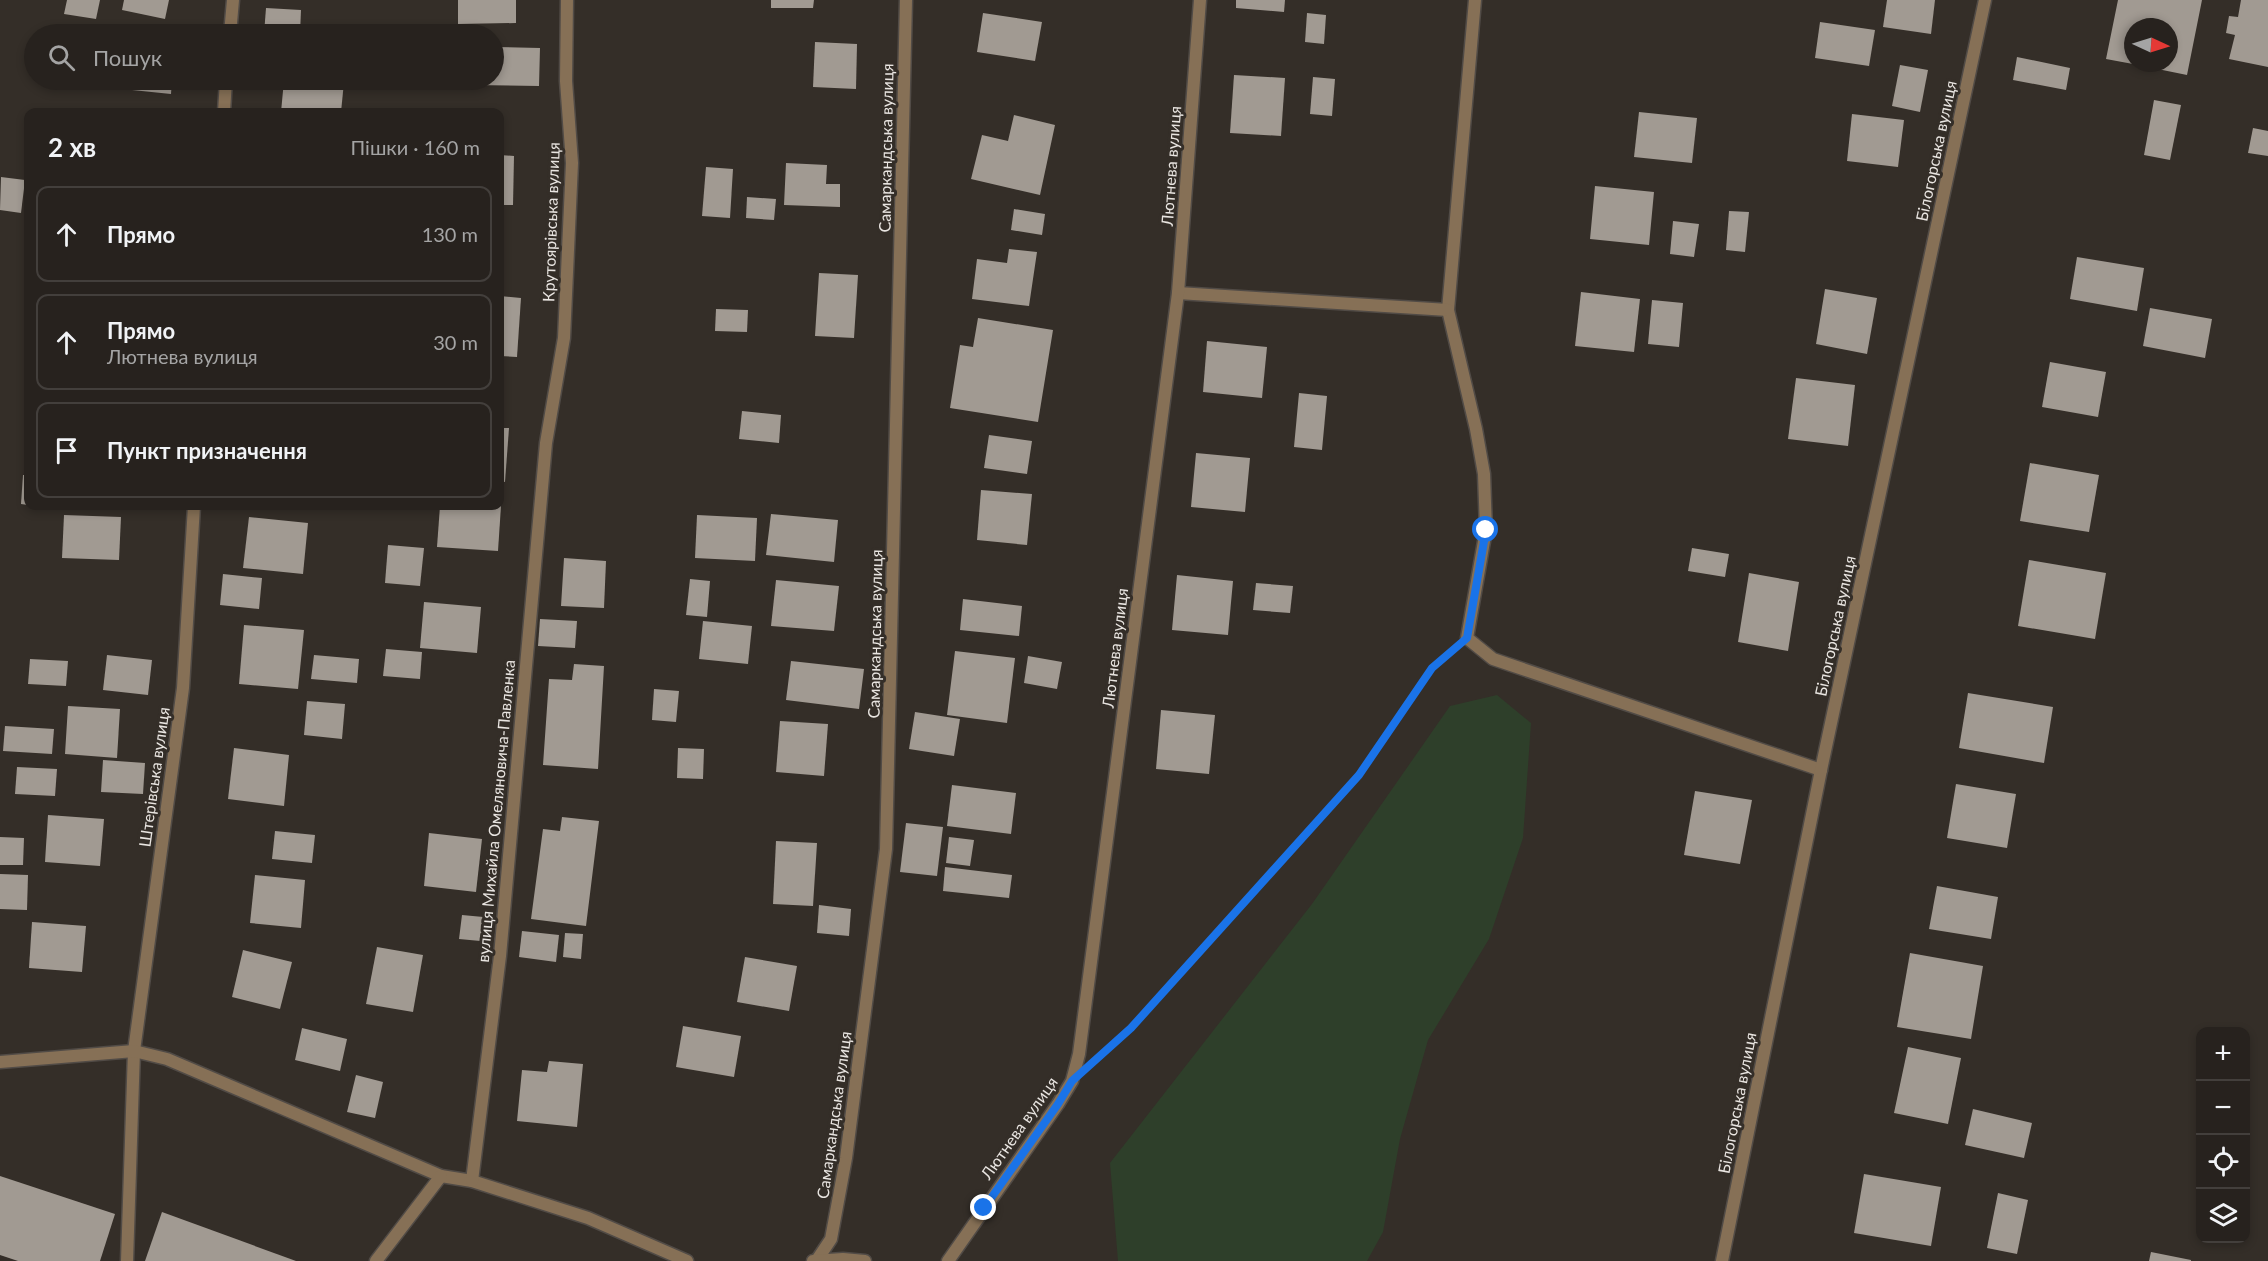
<!DOCTYPE html>
<html lang="uk">
<head>
<meta charset="utf-8">
<style>
	body { margin:0; font-family:Lato,sans-serif; background:#2f2a27; color:#f1f3f6 }
	.controls { position:absolute; right:18px; bottom:18px; display:grid; overflow:hidden; border-radius:12px; box-shadow:0 3px 9px #0003 }
	.controls button { width:54px; height:54px; display:grid; place-items:center; padding:0; border:0; border-bottom:2px solid #433f3c; background:#27221e; color:#f1f3f6; font:30px sans-serif }
	.compass { position:absolute; left:2124px; top:18px; width:54px; height:54px; border-radius:50%; background:#27221e; box-shadow:0 3px 9px #0003; rotate:94deg }
	.stop { position:absolute; width:18px; height:18px; margin:-14px; border:4px solid #1a73e8; border-radius:50%; background:#fff }
	.stop.end { background:#1a73e8; border-color:#fff; box-shadow:0 2px 6px #0008 }
	.list { margin:0; padding:0; list-style:none }
	h2 { display:flex; justify-content:space-between; align-items:center; height:78px; margin:0; padding:0 24px; font-size:26px }
	h2 small { font-size:20px; font-weight:400; color:#a4a4a4 }
	.list li { display:grid; grid-template-columns:39px 1fr auto; gap:18px; align-items:center; box-sizing:border-box; height:96px; margin:0 12px 12px; padding:0 12px; border:2px solid #433f3c; border-radius:12px }
	.list b { display:block; font-size:22px; white-space:nowrap }
	.list p { margin:0; font-size:20px; white-space:nowrap; color:#a4a4a4 }
	.list em { font-size:20px; font-style:normal; color:#a4a4a4 }
	.icon { flex:none; width:33px; height:33px; fill:none; stroke:currentColor; stroke-width:2; stroke-linecap:round; stroke-linejoin:round }
	.map { position:relative; flex:none; width:2268px; height:1261px; overflow:hidden }
	.search { position:absolute; background:#27221e; box-shadow:0 3px 9px #0003; left:24px; top:24px; width:480px; height:66px; display:flex; align-items:center; gap:15px; box-sizing:border-box; padding:0 21px; border-radius:33px; color:#a4a4a4; font-size:22px }
	.panel { position:absolute; background:#27221e; box-shadow:0 3px 9px #0003; left:24px; top:108px; width:480px; height:402px; border-radius:12px }
	.map>svg:first-child { display:block }
	.green { fill:#2e3f2a }
	.building { fill:#a19a92 }
	.lines { fill:none; stroke-linecap:round; stroke-linejoin:round }
	.lane-casing { stroke:#514b46; stroke-width:15 }
	.street-casing { stroke:#514b46; stroke-width:15 }
	.path { stroke:#847f7a; stroke-width:4; stroke-dasharray:1.5 4.5; stroke-linecap:butt }
	.lane { stroke:#867056; stroke-width:12 }
	.street { stroke:#867056; stroke-width:12 }
	.route { stroke:#1a73e8; stroke-width:8 }
	.labels { text-anchor:middle; stroke-width:6; stroke-linejoin:round; paint-order:stroke }
	.street-label { font-size:16px; fill:#e9e5e1; stroke:#342e28 }
</style>
</head>
<body>
<div class="map">
<svg width="2268" height="1261" viewBox="0 0 2268 1261">
	<rect width="100%" height="100%" fill="#342e28"/>
	<polygon class="green" points="1497,695 1531,723 1523,838 1489,939 1428,1040 1400,1139 1383,1232 1367,1261 1118,1261 1110,1163 1312,904 1450,706"/>
	<g class="building">
		<polygon points="67,0 100,0 96,19 64,14"/>
		<polygon points="124,0 169,0 165,19 122,10"/>
		<polygon points="458,0 516,0 516,23 458,24"/>
		<polygon points="771,0 814,0 813,8 771,8"/>
		<polygon points="1236,0 1285,0 1284,12 1236,8"/>
		<polygon points="1887,0 1935,0 1931,34 1883,27"/>
		<polygon points="2118,0 2202,0 2187,75 2133,64 2169,63 2169,27 2133,27 2133,64 2106,59"/>
		<polygon points="2241,0 2268,0 2268,67 2229,59 2235,35 2226,33 2229,16 2238,17"/>
		<polygon points="266,8 301,10 300,34 264,34"/>
		<polygon points="983,13 1042,22 1035,61 977,52"/>
		<polygon points="1307,13 1326,15 1324,44 1305,42"/>
		<polygon points="1820,22 1875,30 1869,66 1815,58"/>
		<polygon points="815,42 857,44 856,89 813,87"/>
		<polygon points="494,47 540,48 539,86 471,85 471,80 494,80"/>
		<polygon points="2017,57 2070,68 2066,90 2013,80"/>
		<polygon points="1900,65 1928,70 1920,112 1892,106"/>
		<polygon points="1234,75 1285,78 1281,136 1230,133"/>
		<polygon points="1313,77 1335,79 1332,116 1310,114"/>
		<polygon points="134,80 172,80 171,94 132,90"/>
		<polygon points="284,80 344,82 341,112 281,112"/>
		<polygon points="2154,100 2181,105 2170,160 2144,155"/>
		<polygon points="1639,112 1697,118 1692,163 1634,157"/>
		<polygon points="1852,114 1904,120 1898,167 1847,161"/>
		<polygon points="1014,115 1055,125 1040,195 971,179 982,135 1008,141"/>
		<polygon points="2253,128 2268,131 2268,156 2248,153"/>
		<polygon points="500,155 514,156 513,205 500,205"/>
		<polygon points="786,163 827,165 826,184 840,184 840,207 784,205"/>
		<polygon points="706,167 733,169 730,218 702,216"/>
		<polygon points="1,177 25,180 21,213 0,210"/>
		<polygon points="1595,186 1654,192 1649,245 1590,239"/>
		<polygon points="747,197 776,199 774,220 746,218"/>
		<polygon points="1014,209 1045,214 1042,235 1011,230"/>
		<polygon points="1729,211 1749,212 1745,252 1726,250"/>
		<polygon points="1673,221 1699,224 1694,257 1670,254"/>
		<polygon points="1009,249 1037,252 1029,306 972,299 977,259 1007,263"/>
		<polygon points="2077,257 2144,268 2137,311 2070,299"/>
		<polygon points="819,273 858,275 854,338 815,336"/>
		<polygon points="1825,289 1877,298 1867,354 1816,344"/>
		<polygon points="1581,292 1640,299 1634,352 1575,346"/>
		<polygon points="500,296 521,298 517,357 500,356"/>
		<polygon points="1652,300 1683,303 1679,347 1648,344"/>
		<polygon points="2150,308 2212,319 2205,358 2143,346"/>
		<polygon points="716,309 748,310 747,332 715,331"/>
		<polygon points="978,318 1053,330 1038,422 950,408 960,345 973,347"/>
		<polygon points="1207,341 1267,347 1262,398 1203,392"/>
		<polygon points="2050,362 2106,372 2098,417 2042,407"/>
		<polygon points="1796,378 1855,385 1848,446 1788,439"/>
		<polygon points="1299,393 1327,396 1322,450 1294,447"/>
		<polygon points="742,411 781,415 779,443 739,439"/>
		<polygon points="500,428 509,428 505,482 500,481"/>
		<polygon points="989,435 1032,441 1027,474 984,468"/>
		<polygon points="1196,453 1250,458 1245,512 1191,507"/>
		<polygon points="2030,463 2099,475 2089,532 2020,521"/>
		<polygon points="23,475 28,475 28,505 21,504"/>
		<polygon points="981,490 1032,494 1027,545 977,540"/>
		<polygon points="440,506 501,506 498,551 437,547"/>
		<polygon points="771,514 838,520 834,562 766,555"/>
		<polygon points="64,515 121,517 119,560 62,558"/>
		<polygon points="697,515 757,518 755,561 695,558"/>
		<polygon points="249,517 308,523 303,574 243,568"/>
		<polygon points="388,545 424,548 420,586 385,583"/>
		<polygon points="1692,548 1729,554 1725,577 1688,571"/>
		<polygon points="564,558 606,561 604,608 561,606"/>
		<polygon points="2029,560 2106,573 2095,639 2018,626"/>
		<polygon points="1749,573 1799,582 1788,651 1738,642"/>
		<polygon points="223,574 262,578 259,609 220,605"/>
		<polygon points="1177,575 1233,581 1228,635 1172,630"/>
		<polygon points="690,579 710,581 707,617 686,615"/>
		<polygon points="776,580 839,586 834,631 771,626"/>
		<polygon points="1256,583 1293,586 1290,613 1253,610"/>
		<polygon points="963,599 1022,606 1019,636 960,630"/>
		<polygon points="424,602 481,607 477,653 420,648"/>
		<polygon points="540,619 577,621 575,648 538,646"/>
		<polygon points="703,621 752,626 748,664 699,659"/>
		<polygon points="244,625 304,630 298,689 239,684"/>
		<polygon points="386,649 422,652 420,679 383,676"/>
		<polygon points="955,651 1015,658 1007,723 947,715"/>
		<polygon points="107,655 152,660 148,695 103,690"/>
		<polygon points="314,655 359,659 357,683 311,679"/>
		<polygon points="1028,656 1062,662 1057,689 1024,683"/>
		<polygon points="30,659 68,661 66,686 28,684"/>
		<polygon points="791,661 864,669 859,709 786,700"/>
		<polygon points="574,664 604,666 598,769 543,765 549,679 572,680"/>
		<polygon points="654,689 679,691 676,722 652,720"/>
		<polygon points="1968,693 2053,707 2044,763 1959,748"/>
		<polygon points="307,701 345,704 342,739 304,735"/>
		<polygon points="68,706 120,709 117,758 65,754"/>
		<polygon points="1161,710 1215,715 1209,774 1156,769"/>
		<polygon points="915,712 960,719 954,756 909,749"/>
		<polygon points="780,721 828,724 824,776 776,772"/>
		<polygon points="5,726 54,729 52,754 3,751"/>
		<polygon points="234,748 289,755 284,806 228,799"/>
		<polygon points="678,748 704,749 703,779 677,778"/>
		<polygon points="103,760 145,763 143,794 101,792"/>
		<polygon points="17,767 57,769 55,796 15,794"/>
		<polygon points="1956,784 2016,794 2007,848 1947,838"/>
		<polygon points="952,785 1016,793 1011,834 947,826"/>
		<polygon points="1695,791 1752,800 1740,864 1684,855"/>
		<polygon points="48,815 104,819 100,866 45,862"/>
		<polygon points="562,817 599,821 586,926 531,919 543,829 560,831"/>
		<polygon points="906,823 943,827 937,876 900,872"/>
		<polygon points="275,831 315,835 312,863 272,859"/>
		<polygon points="429,833 482,839 476,892 424,886"/>
		<polygon points="0,837 24,838 23,865 0,865"/>
		<polygon points="949,837 974,840 970,866 946,863"/>
		<polygon points="776,841 817,843 813,906 773,904"/>
		<polygon points="945,867 1012,875 1009,898 943,891"/>
		<polygon points="0,874 28,875 27,910 0,909"/>
		<polygon points="255,875 305,880 301,928 250,923"/>
		<polygon points="1937,886 1998,897 1991,939 1929,929"/>
		<polygon points="819,905 851,909 849,936 817,933"/>
		<polygon points="462,915 494,918 491,942 459,939"/>
		<polygon points="32,922 86,926 82,972 29,968"/>
		<polygon points="522,931 559,935 556,962 519,957"/>
		<polygon points="565,933 583,934 581,959 563,957"/>
		<polygon points="377,947 423,955 413,1012 366,1004"/>
		<polygon points="243,950 292,962 280,1009 232,997"/>
		<polygon points="1910,953 1983,966 1971,1039 1897,1027"/>
		<polygon points="745,957 797,966 789,1011 737,1002"/>
		<polygon points="683,1026 741,1036 734,1077 676,1067"/>
		<polygon points="302,1028 347,1039 340,1071 295,1060"/>
		<polygon points="1908,1047 1961,1058 1948,1124 1894,1113"/>
		<polygon points="549,1061 583,1064 577,1127 517,1121 522,1070 547,1072"/>
		<polygon points="356,1075 383,1082 375,1118 347,1112"/>
		<polygon points="1973,1109 2032,1123 2024,1158 1965,1145"/>
		<polygon points="1864,1174 1941,1187 1931,1246 1854,1233"/>
		<polygon points="0,1176 115,1214 100,1261 18,1261 0,1255"/>
		<polygon points="1998,1193 2028,1200 2017,1254 1987,1248"/>
		<polygon points="162,1212 296,1261 145,1261"/>
		<polygon points="2151,1252 2191,1260 2191,1261 2149,1261"/>
	</g>
	<g class="lines">
		<defs>
			<polyline id="lane" points="127,1261 134,1051"/>
			<g id="street">
				<polyline points="1475,0 1448,310 1476,429 1484,474 1486,530 1467,638 1493,659 1821,770"/>
				<polyline points="230,34 233,0"/>
				<polyline points="224,112 226,80"/>
				<polyline points="1178,293 1448,310"/>
				<polyline points="134,1051 183,688 194,506"/>
				<polyline points="0,1062 134,1051 167,1059 441,1176 472,1181 588,1218 687,1261"/>
				<polyline points="472,1181 500,956 546,443 564,338 572,163 566,81 567,0"/>
				<polyline points="817,1260 831,1239 846,1158 886,849 906,0"/>
				<polyline points="376,1261 441,1176"/>
				<polyline points="813,1261 843,1259 865,1261"/>
				<polyline points="948,1261 1058,1104 1072,1081 1079,1054 1178,293 1200,0"/>
				<polyline points="1722,1261 1821,770 1985,0"/>
			</g>
		</defs>
		<use href="#lane" class="lane-casing"/>
		<use href="#street" class="street-casing"/>
		<polyline class="path" points="1105,1051 1131,1028 1359,775 1433,668 1449,654"/>
		<use href="#lane" class="lane"/>
		<use href="#street" class="street"/>
	</g>
	<g class="lines">
		<polyline class="route" points="984,1208 1058,1104 1072,1081 1131,1028 1359,775 1432,668 1467,638 1486,530"/>
	</g>
	<g class="labels">
		<g class="street-label">
			<text transform="translate(886 148) rotate(-89)" y="6">Самаркандська вулиця</text>
			<text transform="translate(1936 151) rotate(-78)" y="6">Білогорська вулиця</text>
			<text transform="translate(1171 166) rotate(-86)" y="6">Лютнева вулиця</text>
			<text transform="translate(551 222) rotate(-88)" y="6">Крутоярівська вулиця</text>
			<text transform="translate(1835 626) rotate(-78)" y="6">Білогорська вулиця</text>
			<text transform="translate(875 634) rotate(-89)" y="6">Самаркандська вулиця</text>
			<text transform="translate(1115 648) rotate(-83)" y="6">Лютнева вулиця</text>
			<text transform="translate(154 777) rotate(-82)" y="6">Штерівська вулиця</text>
			<text transform="translate(496 811) rotate(-85)" y="6">вулиця Михайла Омеляновича-Павленка</text>
			<text transform="translate(1737 1103) rotate(-79)" y="6">Білогорська вулиця</text>
			<text transform="translate(834 1115) rotate(-82)" y="6">Самаркандська вулиця</text>
			<text transform="translate(1019 1128) rotate(-55)" y="6">Лютнева вулиця</text>
		</g>
	</g>
</svg>
<div class="controls">
<button>+</button>
<button>−</button>
<button><svg class="icon" aria-label="locate" viewBox="0 0 24 24"><circle cx="12" cy="12" r="6"/><path d="M12 2v4M12 18v4M2 12h4M18 12h4"/></svg></button>
<button><svg class="icon" aria-label="layers" viewBox="0 0 24 24"><path d="M12 4l9 5-9 5-9-5zM3 14l9 5 9-5"/></svg></button>
</div>
<svg class="compass" viewBox="-18 -18 36 36"><path d="M0-13l5 13h-10z" fill="#e53935"/><path d="M0 13l5-13h-10z" fill="#a4a4a4"/></svg>
<div class="stop" style="left:1486px;top:530px"></div>
<div class="stop end" style="left:984px;top:1208px"></div>
<div class="search"><svg class="icon" aria-label="search" viewBox="0 0 24 24"><circle cx="10" cy="10" r="6"/><path d="M15 15l6 6"/></svg>Пошук</div>
<section class="panel">
<h2>2 хв<small>Пішки · 160 m</small></h2>
<ul class="list">
<li><svg class="icon" aria-label="ahead" viewBox="0 0 24 24"><path d="M12 20V5M6 11l6-6 6 6"/></svg><div><b>Прямо</b></div><em>130 m</em></li>
<li><svg class="icon" aria-label="ahead" viewBox="0 0 24 24"><path d="M12 20V5M6 11l6-6 6 6"/></svg><div><b>Прямо</b><p>Лютнева вулиця</p></div><em>30 m</em></li>
<li><svg class="icon" aria-label="arrive" viewBox="0 0 24 24"><path d="M6 21V4h12l-3 4 3 4H6"/></svg><div><b>Пункт призначення</b></div></li>
</ul>
</section>
</div>
</body>
</html>
